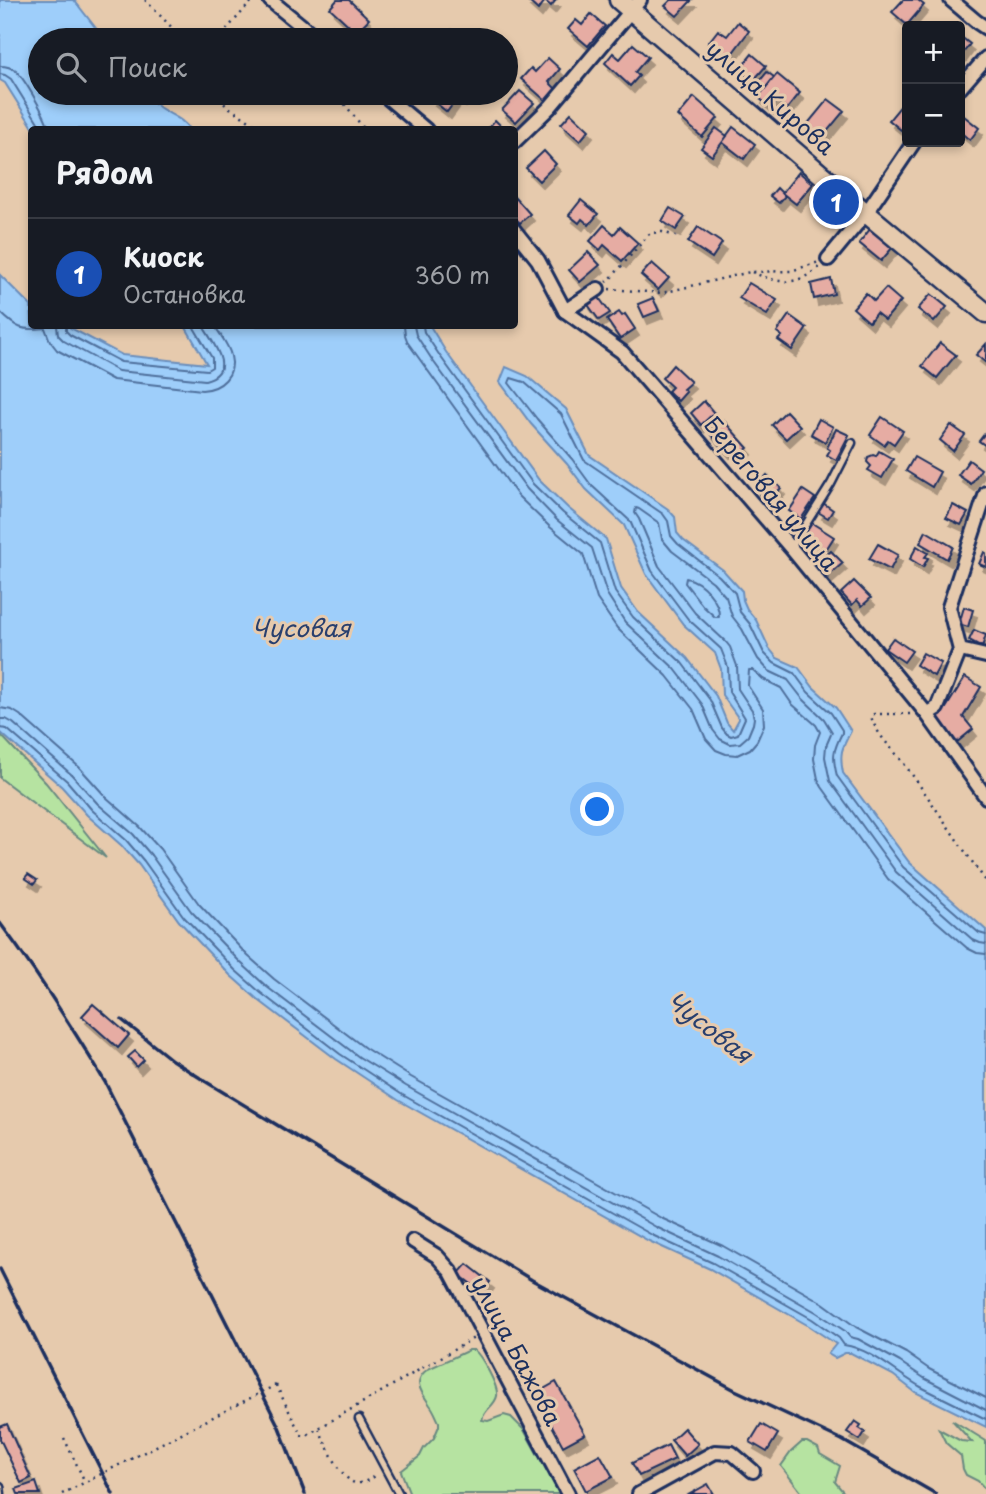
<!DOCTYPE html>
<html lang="ru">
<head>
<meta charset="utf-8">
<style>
	body { margin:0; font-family:"Playpen Sans",sans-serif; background:#20242c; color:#f1f3f6 }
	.controls { position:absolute; right:21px; top:21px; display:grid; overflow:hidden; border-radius:7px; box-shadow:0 4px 10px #0003 }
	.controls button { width:63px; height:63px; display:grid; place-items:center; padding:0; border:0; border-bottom:2px solid #363941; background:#171b24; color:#f1f3f6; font:35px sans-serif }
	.you { position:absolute; left:598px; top:810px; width:24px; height:24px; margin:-18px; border:5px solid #fff; border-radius:50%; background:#1a73e8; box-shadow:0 0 0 10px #1a73e833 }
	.badge { display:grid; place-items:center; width:46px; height:46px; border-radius:50%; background:#c8321e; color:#fff; font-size:23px; font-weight:700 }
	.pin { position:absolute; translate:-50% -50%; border:4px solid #fff; box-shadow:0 2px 7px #0006 }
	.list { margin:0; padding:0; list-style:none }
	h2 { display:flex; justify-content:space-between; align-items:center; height:91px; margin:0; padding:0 28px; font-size:30px }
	h2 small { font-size:23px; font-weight:400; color:#9ea1a6 }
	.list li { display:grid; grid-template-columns:46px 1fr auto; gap:21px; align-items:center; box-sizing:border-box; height:112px; padding:0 28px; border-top:2px solid #363941 }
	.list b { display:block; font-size:26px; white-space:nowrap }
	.list p { margin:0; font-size:23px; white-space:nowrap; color:#9ea1a6 }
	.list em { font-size:23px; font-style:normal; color:#9ea1a6 }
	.icon { flex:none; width:38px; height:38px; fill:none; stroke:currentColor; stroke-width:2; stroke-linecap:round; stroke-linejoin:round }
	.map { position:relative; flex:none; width:986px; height:1494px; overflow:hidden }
	.search { position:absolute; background:#171b24; box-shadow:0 4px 10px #0003; left:28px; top:28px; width:490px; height:77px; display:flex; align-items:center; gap:18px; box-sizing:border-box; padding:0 24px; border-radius:38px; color:#9ea1a6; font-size:26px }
	.panel { position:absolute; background:#171b24; box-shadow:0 4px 10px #0003; left:28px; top:126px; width:490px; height:203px; border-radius:7px }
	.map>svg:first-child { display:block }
	.green { fill:#b6e3a1; stroke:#688980; stroke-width:2 }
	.water { fill:#9ecefa; stroke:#6a8ebc; stroke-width:2 }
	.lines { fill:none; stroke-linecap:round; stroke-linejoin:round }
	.shore { stroke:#4f6f9c; stroke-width:2 }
	.building { fill:#e6aca3; stroke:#1b2f5e; stroke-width:2; filter:url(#shadow) }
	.lane-casing { stroke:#1b2f5e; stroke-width:11 }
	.street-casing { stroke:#1b2f5e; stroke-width:18 }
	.secondary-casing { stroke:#1b2f5e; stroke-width:23 }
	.path { stroke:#1b2f5e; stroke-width:2.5; stroke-dasharray:2 5; stroke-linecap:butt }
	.lane { stroke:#e6caad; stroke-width:6 }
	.street { stroke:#e6caad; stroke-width:12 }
	.secondary { stroke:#e6caad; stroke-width:18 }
	.rail { stroke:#1b2f5e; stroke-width:3.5 }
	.path-bridge { stroke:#1b2f5e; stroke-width:2.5; stroke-dasharray:2 5; stroke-linecap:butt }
	.labels { text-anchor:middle; stroke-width:6; stroke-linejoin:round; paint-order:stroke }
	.street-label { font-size:23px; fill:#1b2f5e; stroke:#e6caad }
	.water-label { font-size:24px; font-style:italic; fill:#283f6e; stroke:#e6caad }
</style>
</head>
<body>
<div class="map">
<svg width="986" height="1494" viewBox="0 0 986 1494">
	<defs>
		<filter id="shadow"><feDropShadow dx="4" dy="7" stdDeviation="0" flood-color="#0004"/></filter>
	</defs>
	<rect width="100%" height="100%" fill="#e6caad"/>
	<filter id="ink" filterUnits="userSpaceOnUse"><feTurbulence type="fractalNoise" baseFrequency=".0143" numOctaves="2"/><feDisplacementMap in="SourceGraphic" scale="14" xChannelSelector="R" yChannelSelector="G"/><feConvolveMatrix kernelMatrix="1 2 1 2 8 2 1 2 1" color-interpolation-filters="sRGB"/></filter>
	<g filter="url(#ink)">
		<g class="green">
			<polygon points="0,734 46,783 106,858 0,778"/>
			<path d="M469,1350H474C481,1355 499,1387 497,1396C495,1406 484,1409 482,1420L488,1421L504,1415L511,1417L524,1430L560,1494H410L401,1471L420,1456L424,1448L434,1438L439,1426V1422C436,1416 434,1410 430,1405C422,1393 411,1381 428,1369Z"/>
			<polygon points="952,1420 986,1441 986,1490 978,1481 966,1475 963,1469 961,1456 946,1443 939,1429 961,1441 972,1442"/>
			<polygon points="802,1442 807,1442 818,1448 820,1454 840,1466 835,1482 845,1494 806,1494 802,1493 781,1466 791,1452"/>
		</g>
		<g class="water">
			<path d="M0,0H74L105,40H40V93H150C154,113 180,113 189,129H34L5,83L0,80Z"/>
			<path d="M0,275L31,306L32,326H67L122,355L207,364L185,326H430L446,352L539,480L568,508L606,539L621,588L638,612L687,658L716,696L727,723L733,730L739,719L722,695L721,669L715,653L683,624L646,574L624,525L586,489L567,464L531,424L500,382L506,367L527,376L566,409L589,455L668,509L675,517L677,533L683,540L723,570L742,591L743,600L747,609L756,620L769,648L777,658L798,667L813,687L836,708L851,731C842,748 839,753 843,773L909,862L986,930V1427L915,1392L893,1375L851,1353H845L835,1358L828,1354L836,1344L809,1326L710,1269L649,1241L398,1100L336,1059L257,999L230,975L179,921L139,865L121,845L87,815L62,787L0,732Z"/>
		</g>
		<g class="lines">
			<g class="shore">
				<path d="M0,66C6,66 11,67 16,71C24,78 48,119 49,130"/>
				<polyline points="0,74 5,75 11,79 39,124 40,130"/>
				<path d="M0,312C17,329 22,331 45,328L50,341L57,350L113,380L202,390C221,389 236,375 231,356C229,345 220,335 215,326"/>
				<path d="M57,326L58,335L64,341L118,371L205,380C238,372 212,342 203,326"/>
				<polyline points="66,326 66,331 70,335 121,362 207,370 212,367 212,358 193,326"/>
				<polyline points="404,326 405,335 408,343 518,496 550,527 583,554 597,599 617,628 667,676 693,709 706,739 716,750 726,754 737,755 750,749 757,741 764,725 763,709 748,686 749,670 753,670 763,679 781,688 792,704 816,725 820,732 815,745 814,759 818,779 822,787 888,879 967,948 977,953 986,954"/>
				<polyline points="414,326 416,335 433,361 527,489 557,520 592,548 607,594 625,622 675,669 702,704 713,730 720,739 730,744 740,743 748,736 753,724 754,718 752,710 738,689 737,666 730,647 726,642 695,613 659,566 639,519 635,513 636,508 639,509 659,523 662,539 672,551 713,582 726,597 732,616 742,629 758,659 769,671 788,680 802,698 824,719 832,732 826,746 825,757 830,781 896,872 973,940 980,943 986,944"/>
				<path d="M423,326L424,332L440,356L533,484L563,513L600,543L615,592L633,617L682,663L710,700L722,728L727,734L731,736L738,734L745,718L729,692L728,667L721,649L688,619L652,571L630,521L591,485L572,459L537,419L509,383L511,378L524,382L561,414L584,460L663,514L668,521L671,536L678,544L719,576L735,593L740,612L750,624L764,653L774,663L794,673L808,692L831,713L842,730V733C833,751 832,756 837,776L903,867L979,933L986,935"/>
				<path d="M686,578C702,581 720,601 719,617H715L703,606L685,583Z"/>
				<polyline points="0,708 12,710 20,715 79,767 106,797 140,827 160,849 199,904 248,956 274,979 365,1048 411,1077 661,1218 723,1246 823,1303 856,1327 906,1353 929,1369 986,1398"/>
				<polyline points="0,719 6,719 13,723 72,775 98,804 133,834 151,855 191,911 241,963 267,987 359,1057 406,1086 656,1227 718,1256 816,1312 845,1331 850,1337 858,1339 900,1362 924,1378 986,1410"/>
				<path d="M0,728L7,729L67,781L92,810L126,840L144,861L184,917L235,970L261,993L340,1054L401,1094L652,1235L713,1263L812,1319L839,1338L844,1345C872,1349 897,1374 921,1387C943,1398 965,1409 986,1419"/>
			</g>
		</g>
		<g class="building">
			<polygon points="337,0 349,0 369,19 356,32 330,8"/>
			<polygon points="527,0 556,0 551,6 545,1 538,10"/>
			<polygon points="671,0 692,0 677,16 665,6"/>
			<polygon points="903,0 918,0 924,5 907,25 892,12"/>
			<polygon points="591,14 605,26 588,46 568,29 576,20 582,25"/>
			<polygon points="738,22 749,31 728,59 708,43 718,30 727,36"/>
			<polygon points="396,28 410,40 384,40"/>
			<polygon points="452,30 460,38 458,40 445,40 444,39"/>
			<polygon points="960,36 970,44 960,57"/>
			<polygon points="633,44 648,57 635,72 639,76 630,86 605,63 613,53 620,59"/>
			<polygon points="752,54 766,66 753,81 739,70"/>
			<polygon points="548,58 560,69 549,82 556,89 546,101 521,79 531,68 535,72"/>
			<polygon points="767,72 774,77 765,89 758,83"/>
			<polygon points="777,74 800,93 787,109 777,101 771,108 758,97"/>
			<polygon points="520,91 534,103 516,122 502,110"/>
			<polygon points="436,93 468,93 462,100 458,97 447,112 431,99"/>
			<polygon points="694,97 718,118 702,137 678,116"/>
			<polygon points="828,99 844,111 821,139 805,127"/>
			<polygon points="903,103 907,106 907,122 901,130 889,120"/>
			<polygon points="571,113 589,130 580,141 561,124"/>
			<polygon points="964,116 979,128 970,140 960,132 960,121"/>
			<polygon points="495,120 505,130 487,130"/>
			<polygon points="733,127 755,144 744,159 722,142"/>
			<polygon points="716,128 727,136 712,156 701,148"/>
			<polygon points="544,151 556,164 539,181 526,168"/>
			<polygon points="799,172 813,184 796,204 782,193"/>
			<polygon points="777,188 785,196 779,203 770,196"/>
			<polygon points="514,196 530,214 520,223 514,217"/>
			<polygon points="581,200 598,214 589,225 582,219 579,223 569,215"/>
			<polygon points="670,208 685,217 676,230 662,221"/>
			<polygon points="604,225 614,234 620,227 638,243 622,261 604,245 600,250 590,241"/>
			<polygon points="698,227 722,243 712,258 688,242"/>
			<polygon points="871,228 893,247 881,261 859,243"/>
			<polygon points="588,252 600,265 580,282 569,270"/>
			<polygon points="652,263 669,278 658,290 641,275"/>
			<polygon points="831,279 834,294 814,299 811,284"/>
			<polygon points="749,283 777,300 767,315 739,298"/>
			<polygon points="886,288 901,301 885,320 876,313 869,322 853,308 866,293 874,301"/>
			<polygon points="931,294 947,307 934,322 918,309"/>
			<polygon points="597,295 610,313 599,320 586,302"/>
			<polygon points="653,298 659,311 644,317 638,304"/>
			<polygon points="619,312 622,316 625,314 635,329 620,339 607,320"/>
			<polygon points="789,315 807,328 792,350 778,340 782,336 777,332"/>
			<polygon points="940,343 956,355 937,378 922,366"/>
			<polygon points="986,344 986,363 976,355"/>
			<polygon points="673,365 691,382 683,389 686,392 678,401 668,391 672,387 662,378"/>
			<polygon points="704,401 714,413 701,425 691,413"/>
			<polygon points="786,411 800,426 786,439 772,425"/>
			<polygon points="882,417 903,431 894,444 888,440 884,445 870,435"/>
			<polygon points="819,419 833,427 825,442 811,434"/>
			<polygon points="723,420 748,448 737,457 729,448 726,451 709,432"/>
			<polygon points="951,425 965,435 953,451 940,440"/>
			<polygon points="836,429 849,435 836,460 827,455 830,450 827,448"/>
			<polygon points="986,432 986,446 979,441"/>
			<polygon points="879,451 893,459 882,478 868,470 871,466 867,462 868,457 873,455 876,456"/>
			<polygon points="914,457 940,472 932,487 906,471"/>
			<polygon points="969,460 981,469 971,484 958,475"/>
			<polygon points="767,475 781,488 769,501 755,488"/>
			<polygon points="803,490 815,498 801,519 789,511"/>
			<polygon points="823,503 833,510 828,518 818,512"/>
			<polygon points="953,505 968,513 961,525 946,518"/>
			<polygon points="812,523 834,537 825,551 813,543 805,555 795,548"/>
			<polygon points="926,531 953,547 947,559 920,543"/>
			<polygon points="878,544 898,555 890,570 869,559"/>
			<polygon points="917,546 928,553 925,557 928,558 923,567 910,559"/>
			<polygon points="831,551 843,563 828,576 817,564"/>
			<polygon points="984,552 986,553 986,567 979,564"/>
			<polygon points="854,581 871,598 862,606 857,600 852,605 841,593"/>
			<polygon points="964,607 973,610 968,627 959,624"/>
			<polygon points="974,630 986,635 982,647 969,640"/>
			<polygon points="893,638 912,651 904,662 885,649"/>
			<polygon points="923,653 941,663 934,676 916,665"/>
			<polygon points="965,677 981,687 963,717 973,729 956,743 935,717 946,708"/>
			<polygon points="28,874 37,880 34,884 25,878"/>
			<polygon points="93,1004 129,1035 118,1048 82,1016"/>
			<polygon points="135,1051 144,1060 137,1067 128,1057"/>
			<polygon points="467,1264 490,1282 482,1292 458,1274"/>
			<polygon points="556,1382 585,1434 563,1446 535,1394"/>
			<polygon points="855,1421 861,1425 859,1428 865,1432 860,1440 847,1432"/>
			<polygon points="7,1424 31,1478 21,1483 0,1439 0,1427"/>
			<polygon points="761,1424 778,1434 767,1452 750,1442"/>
			<polygon points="684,1428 698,1444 685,1456 671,1440"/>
			<polygon points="668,1445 675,1459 639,1476 632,1463"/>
			<polygon points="600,1454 613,1477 586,1491 574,1468"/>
			<polygon points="36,1482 40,1494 18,1494 16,1489"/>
			<polygon points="708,1484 714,1494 690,1494"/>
		</g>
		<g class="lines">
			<defs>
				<g id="lane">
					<polyline points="791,548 831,484 852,443"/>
					<polyline points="359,1419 399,1494"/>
					<polyline points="0,1486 1,1494"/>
				</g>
				<g id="street">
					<polyline points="270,0 319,40"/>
					<polyline points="951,0 977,22 986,28"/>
					<polyline points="960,88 986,58"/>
					<polyline points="382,93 426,130"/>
					<polyline points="514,142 550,107 640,0"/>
					<polyline points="514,230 538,260 565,311 622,352 791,548 927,714 986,797"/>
					<polyline points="828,259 866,213 914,142"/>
					<polyline points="565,311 598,289"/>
					<polyline points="960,650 986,656"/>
					<polyline points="927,714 937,708 960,650 949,607 986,493"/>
					<polyline points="413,1241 437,1256 451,1272 568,1494"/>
					<polyline points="639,1494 715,1452 732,1453 753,1471"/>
				</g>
				<polyline id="secondary" points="619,0 866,213 986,313"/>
			</defs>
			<use href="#lane" class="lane-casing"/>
			<use href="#street" class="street-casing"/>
			<use href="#secondary" class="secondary-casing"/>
			<g class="path">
				<polyline points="145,0 184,40"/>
				<polyline points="217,40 253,0"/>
				<path d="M215,93C222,107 248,117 260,130"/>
				<polyline points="336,93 365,130"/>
				<path d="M752,272C779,284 797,287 820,266"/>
				<polyline points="606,282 613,276 650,233 662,232 679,237"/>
				<polyline points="609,289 662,293 750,272 791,271 819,262"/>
				<path d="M910,714H874L871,716C876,735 894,750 905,765C933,803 958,843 986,881"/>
				<polyline points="276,1385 301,1435 305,1436 474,1338"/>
				<path d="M319,1429C325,1442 342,1482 356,1483C364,1484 371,1478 377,1474"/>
				<polyline points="64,1438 85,1482"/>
			</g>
			<use href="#lane" class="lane"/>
			<use href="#street" class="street"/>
			<use href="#secondary" class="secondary"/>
			<g class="rail">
				<path d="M0,923C38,974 72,1027 105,1082L279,1427L305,1494"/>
				<polyline points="122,1020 172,1060 208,1083 532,1280 735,1390 842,1440 936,1494"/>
				<polyline points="0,1269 113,1494"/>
			</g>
			<polyline class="path-bridge" points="62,1494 276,1385"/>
		</g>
	</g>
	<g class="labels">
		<g class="street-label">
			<text transform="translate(770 98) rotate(41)" y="8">улица Кирова</text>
			<text transform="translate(771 494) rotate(50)" y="8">Береговая улица</text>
			<text transform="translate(516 1351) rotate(62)" y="8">улица Бажова</text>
		</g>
		<g class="water-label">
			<text x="301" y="637">Чусовая</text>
			<text transform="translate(709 1028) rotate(38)" y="8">Чусовая</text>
		</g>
	</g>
</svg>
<div class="controls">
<button>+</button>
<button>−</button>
</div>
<div class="you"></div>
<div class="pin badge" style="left:836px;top:202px;background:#1a4fb4">1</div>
<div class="search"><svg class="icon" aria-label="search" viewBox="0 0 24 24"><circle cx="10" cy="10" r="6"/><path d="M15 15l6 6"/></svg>Поиск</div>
<section class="panel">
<h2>Рядом<small></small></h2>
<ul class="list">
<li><span class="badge" style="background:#1a4fb4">1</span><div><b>Киоск</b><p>Остановка</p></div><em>360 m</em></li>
</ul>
</section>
</div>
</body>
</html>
